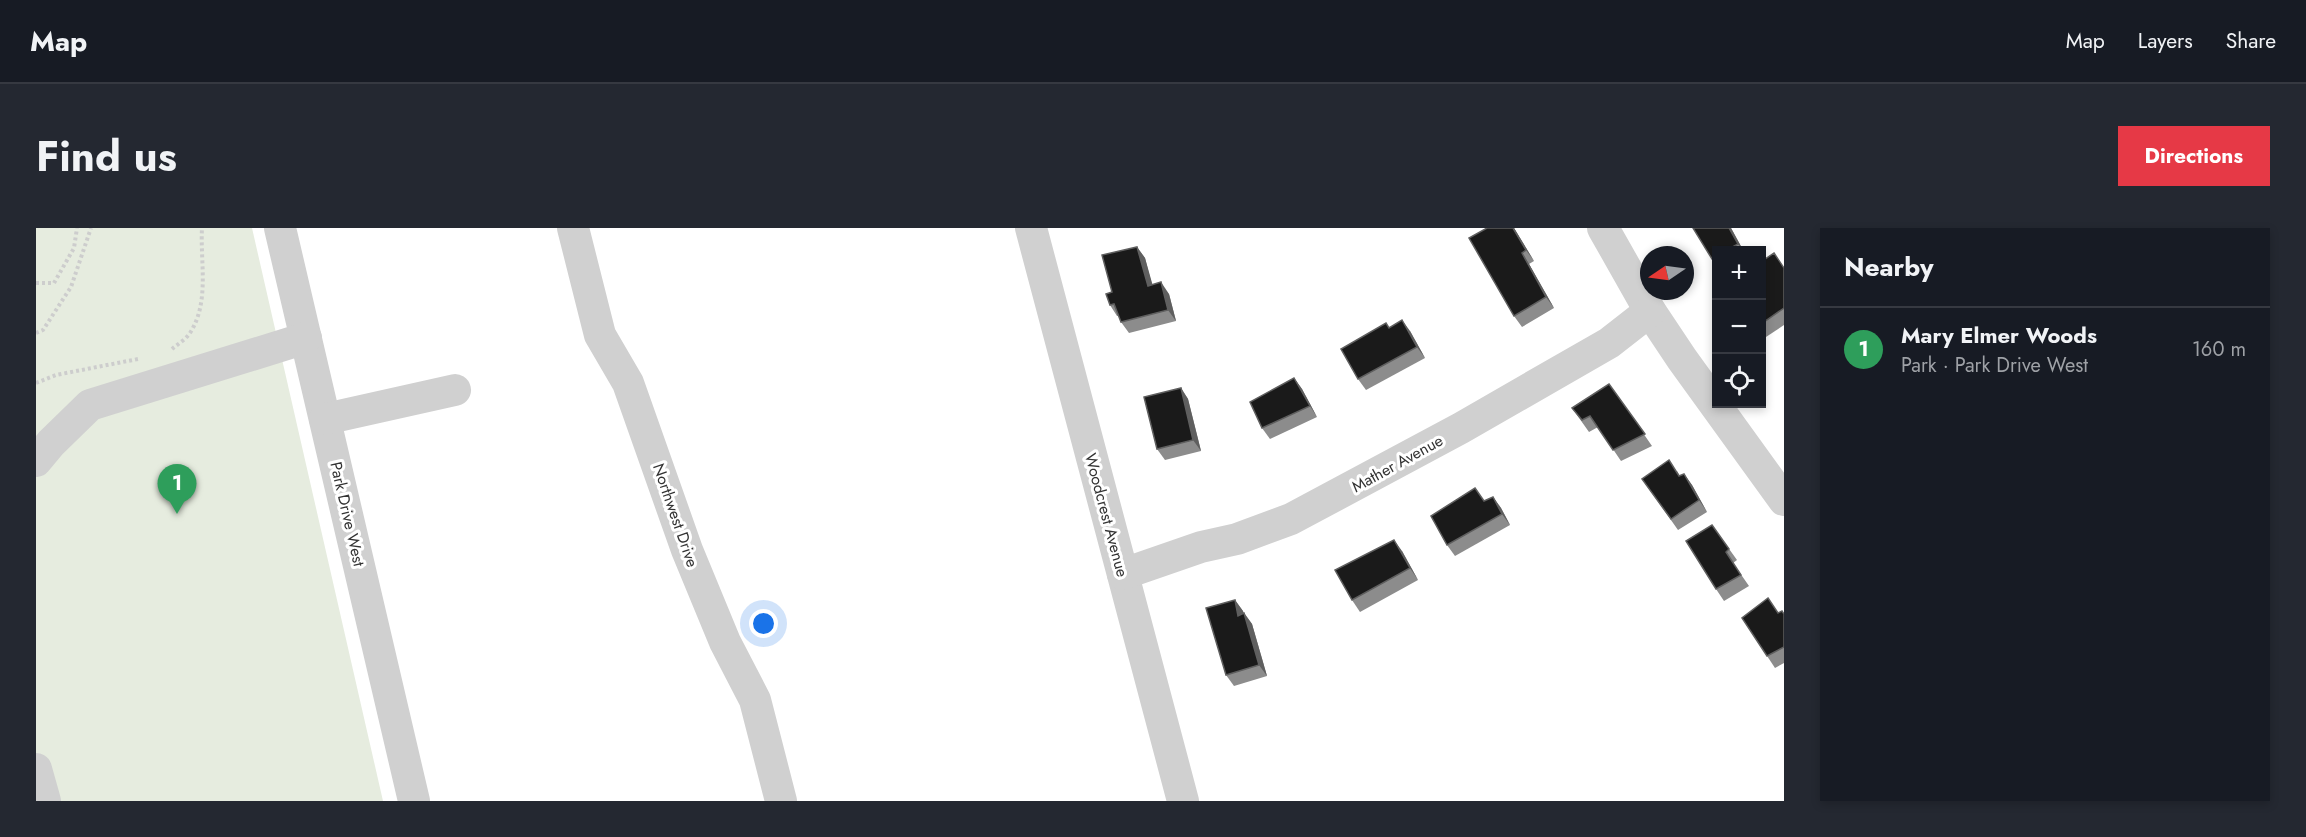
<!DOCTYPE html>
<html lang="en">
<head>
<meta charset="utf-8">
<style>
	body { margin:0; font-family:Jost,sans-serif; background:#242831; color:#f1f3f6 }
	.controls { position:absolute; right:18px; top:18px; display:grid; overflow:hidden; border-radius:0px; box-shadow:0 3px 9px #0003 }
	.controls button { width:54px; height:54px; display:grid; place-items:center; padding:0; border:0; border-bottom:2px solid #363941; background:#171b24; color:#f1f3f6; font:30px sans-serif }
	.compass { position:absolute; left:1604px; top:18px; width:54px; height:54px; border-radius:50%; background:#171b24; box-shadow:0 3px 9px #0003; rotate:257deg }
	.you { position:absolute; left:728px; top:396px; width:21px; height:21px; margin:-15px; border:4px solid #fff; border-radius:50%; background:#1a73e8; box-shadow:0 0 0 9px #1a73e833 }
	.badge { display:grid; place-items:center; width:39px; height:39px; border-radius:50%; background:#e63946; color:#fff; font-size:20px; font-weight:700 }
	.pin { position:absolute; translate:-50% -50px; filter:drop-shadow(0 2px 3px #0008) }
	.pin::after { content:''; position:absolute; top:32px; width:21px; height:18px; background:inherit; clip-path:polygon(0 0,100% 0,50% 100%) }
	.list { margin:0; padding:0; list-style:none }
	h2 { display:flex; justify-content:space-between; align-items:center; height:78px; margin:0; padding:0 24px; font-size:26px }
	h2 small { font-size:20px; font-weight:400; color:#9ea1a6 }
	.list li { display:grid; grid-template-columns:39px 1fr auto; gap:18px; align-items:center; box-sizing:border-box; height:84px; padding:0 24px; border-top:2px solid #363941 }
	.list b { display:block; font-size:22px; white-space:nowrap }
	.list p { margin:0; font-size:20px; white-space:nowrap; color:#9ea1a6 }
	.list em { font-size:20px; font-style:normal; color:#9ea1a6 }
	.icon { flex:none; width:33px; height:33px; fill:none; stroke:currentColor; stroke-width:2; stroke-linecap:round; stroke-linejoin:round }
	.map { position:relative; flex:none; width:1748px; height:573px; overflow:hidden; border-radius:0px }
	header { display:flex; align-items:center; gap:36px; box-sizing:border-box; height:84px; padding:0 30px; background:#171b24; border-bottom:2px solid #363941 }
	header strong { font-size:28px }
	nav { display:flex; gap:33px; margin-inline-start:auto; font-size:21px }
	.intro { display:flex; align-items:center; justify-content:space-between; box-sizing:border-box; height:144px; padding:0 36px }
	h1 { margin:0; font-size:42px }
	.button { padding:15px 27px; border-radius:0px; background:#e63946; color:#fff; font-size:21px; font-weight:700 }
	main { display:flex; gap:36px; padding:0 36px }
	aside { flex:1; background:#171b24; border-radius:0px; box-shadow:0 3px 9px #0003 }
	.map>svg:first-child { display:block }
	.green { fill:#e6ecdf }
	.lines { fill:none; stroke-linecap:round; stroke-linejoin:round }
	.path { stroke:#cdcdcd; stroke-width:4; stroke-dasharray:3 3; stroke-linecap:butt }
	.minor { stroke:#d0d0d0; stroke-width:32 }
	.wall { fill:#8c8c8c }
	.shaded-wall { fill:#5f5f5f }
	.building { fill:#1a1a1a; stroke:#5f5f5f; stroke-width:1.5 }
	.labels { text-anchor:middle; stroke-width:6; stroke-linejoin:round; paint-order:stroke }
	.street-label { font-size:16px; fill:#333; stroke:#fff }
</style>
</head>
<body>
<header>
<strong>Map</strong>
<nav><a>Map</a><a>Layers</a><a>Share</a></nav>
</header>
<div class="intro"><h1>Find us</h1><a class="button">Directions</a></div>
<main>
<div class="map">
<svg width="1748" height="573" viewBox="0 0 1748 573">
	<rect width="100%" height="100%" fill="#fff"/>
	<polygon class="green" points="0,0 216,0 347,573 0,573"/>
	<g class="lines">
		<g class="path">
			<polyline points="0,55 18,55 38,20 41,0"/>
			<polyline points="0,105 7,102 35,59 55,0"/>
			<path d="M136,121C142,116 150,111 154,105C174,74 164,34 166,0"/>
			<polyline points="0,155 20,147 102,131"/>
		</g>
		<g class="minor">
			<polyline points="244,0 378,573"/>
			<polyline points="537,0 564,107 592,155 651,322 689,414 719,472 745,573"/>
			<polyline points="995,0 1147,573"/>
			<polyline points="1567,0 1614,83 1646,131 1748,272"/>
			<polyline points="289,191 419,162"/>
			<polyline points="0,233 15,215 54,177 270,110"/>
			<polyline points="1087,346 1165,319 1201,311 1255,291 1425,200 1573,115 1614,83"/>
			<polyline points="0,541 9,573"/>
		</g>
	</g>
	<g class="wall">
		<polygon points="1451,0 1478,0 1498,33 1493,36 1518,80 1486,99 1478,88"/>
		<polygon points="1657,0 1695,0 1707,22 1680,22 1680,37"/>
		<polygon points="1101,19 1109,30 1116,57 1133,66 1140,93 1093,105 1085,94 1083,88 1081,88 1074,77 1076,64"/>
		<polygon points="1725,34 1748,40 1748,97 1730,109 1725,104"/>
		<polygon points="1353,100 1374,103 1389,130 1330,162 1322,151"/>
		<polygon points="1258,150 1266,161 1281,189 1234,211 1226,200"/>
		<polygon points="1573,156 1616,218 1585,233 1562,199 1553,204 1536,180"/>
		<polygon points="1145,160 1152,171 1165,223 1129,232 1121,221"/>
		<polygon points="1641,243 1644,248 1648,246 1656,257 1671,284 1642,302 1606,251"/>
		<polygon points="1457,269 1465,280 1474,297 1419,328 1411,317 1448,273"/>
		<polygon points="1676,297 1701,332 1697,335 1713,358 1688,373 1680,361"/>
		<polygon points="1366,323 1382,352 1324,384 1316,372"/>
		<polygon points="1199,372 1216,396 1231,448 1198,458 1190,447"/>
		<polygon points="1742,385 1748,386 1748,435 1739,440 1706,390"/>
	</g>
	<g class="shaded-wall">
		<polygon points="1477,0 1478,0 1498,33 1490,22"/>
		<polygon points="1693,0 1695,0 1707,22 1702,16"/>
		<polygon points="1101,19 1109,30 1120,69 1112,58"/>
		<polygon points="1486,25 1493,36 1518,80 1510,69"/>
		<polygon points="1125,54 1133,66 1140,93 1132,82"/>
		<polygon points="1366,92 1374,103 1389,130 1381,119"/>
		<polygon points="1258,150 1266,161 1281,189 1274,178"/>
		<polygon points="1145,160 1152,171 1165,223 1157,212"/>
		<polygon points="1648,246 1656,257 1671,284 1663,272"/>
		<polygon points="1457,269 1465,280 1474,297 1466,286"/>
		<polygon points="1358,312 1366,323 1382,352 1374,340"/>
		<polygon points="1199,372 1207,383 1210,399 1202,388"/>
		<polygon points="1208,385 1216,396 1231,448 1223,437"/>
	</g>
	<g class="building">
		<polygon points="1451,0 1477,0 1490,22 1486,25 1510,69 1478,88 1433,10"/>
		<polygon points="1657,0 1693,0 1702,16 1691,22 1680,22 1680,28 1676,31"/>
		<polygon points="1101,19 1112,58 1125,54 1132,82 1085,94 1078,76 1074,77 1070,66 1076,64 1066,27"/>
		<polygon points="1738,25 1748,40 1748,80 1725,96 1725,34"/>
		<polygon points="1366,92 1381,119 1322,151 1305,121 1350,95 1353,100"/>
		<polygon points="1258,150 1274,178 1226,200 1214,174"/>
		<polygon points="1573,156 1609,206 1577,222 1554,188 1546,192 1536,180"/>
		<polygon points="1145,160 1157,212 1121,221 1108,169"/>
		<polygon points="1633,232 1643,248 1648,246 1663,272 1635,291 1606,251"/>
		<polygon points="1439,260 1448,273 1457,269 1466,286 1411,317 1395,288"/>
		<polygon points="1676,297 1693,321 1690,324 1705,347 1680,361 1650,313"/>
		<polygon points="1358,312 1374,340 1316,372 1299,342"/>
		<polygon points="1732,370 1742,385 1746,383 1748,386 1748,419 1731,428 1706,390"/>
		<polygon points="1199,372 1202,388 1208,385 1223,437 1190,447 1170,380"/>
	</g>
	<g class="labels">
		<g class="street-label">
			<text transform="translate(1361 235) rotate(-29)" y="6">Mather Avenue</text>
			<text transform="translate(312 286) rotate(77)" y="6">Park Drive West</text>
			<text transform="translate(640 287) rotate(71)" y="6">Northwest Drive</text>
			<text transform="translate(1071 287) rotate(75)" y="6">Woodcrest Avenue</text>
		</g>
	</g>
</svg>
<div class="controls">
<button>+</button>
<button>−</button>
<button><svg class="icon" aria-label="locate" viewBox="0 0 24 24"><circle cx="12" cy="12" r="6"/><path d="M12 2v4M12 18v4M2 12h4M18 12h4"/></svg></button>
</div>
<svg class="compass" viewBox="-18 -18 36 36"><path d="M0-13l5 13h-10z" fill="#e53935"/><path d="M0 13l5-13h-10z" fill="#9ea1a6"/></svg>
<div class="you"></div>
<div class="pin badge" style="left:141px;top:286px;background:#2e9e5b">1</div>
</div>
<aside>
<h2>Nearby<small></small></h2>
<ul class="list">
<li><span class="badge" style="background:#2e9e5b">1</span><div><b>Mary Elmer Woods</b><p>Park · Park Drive West</p></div><em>160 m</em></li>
</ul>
</aside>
</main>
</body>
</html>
